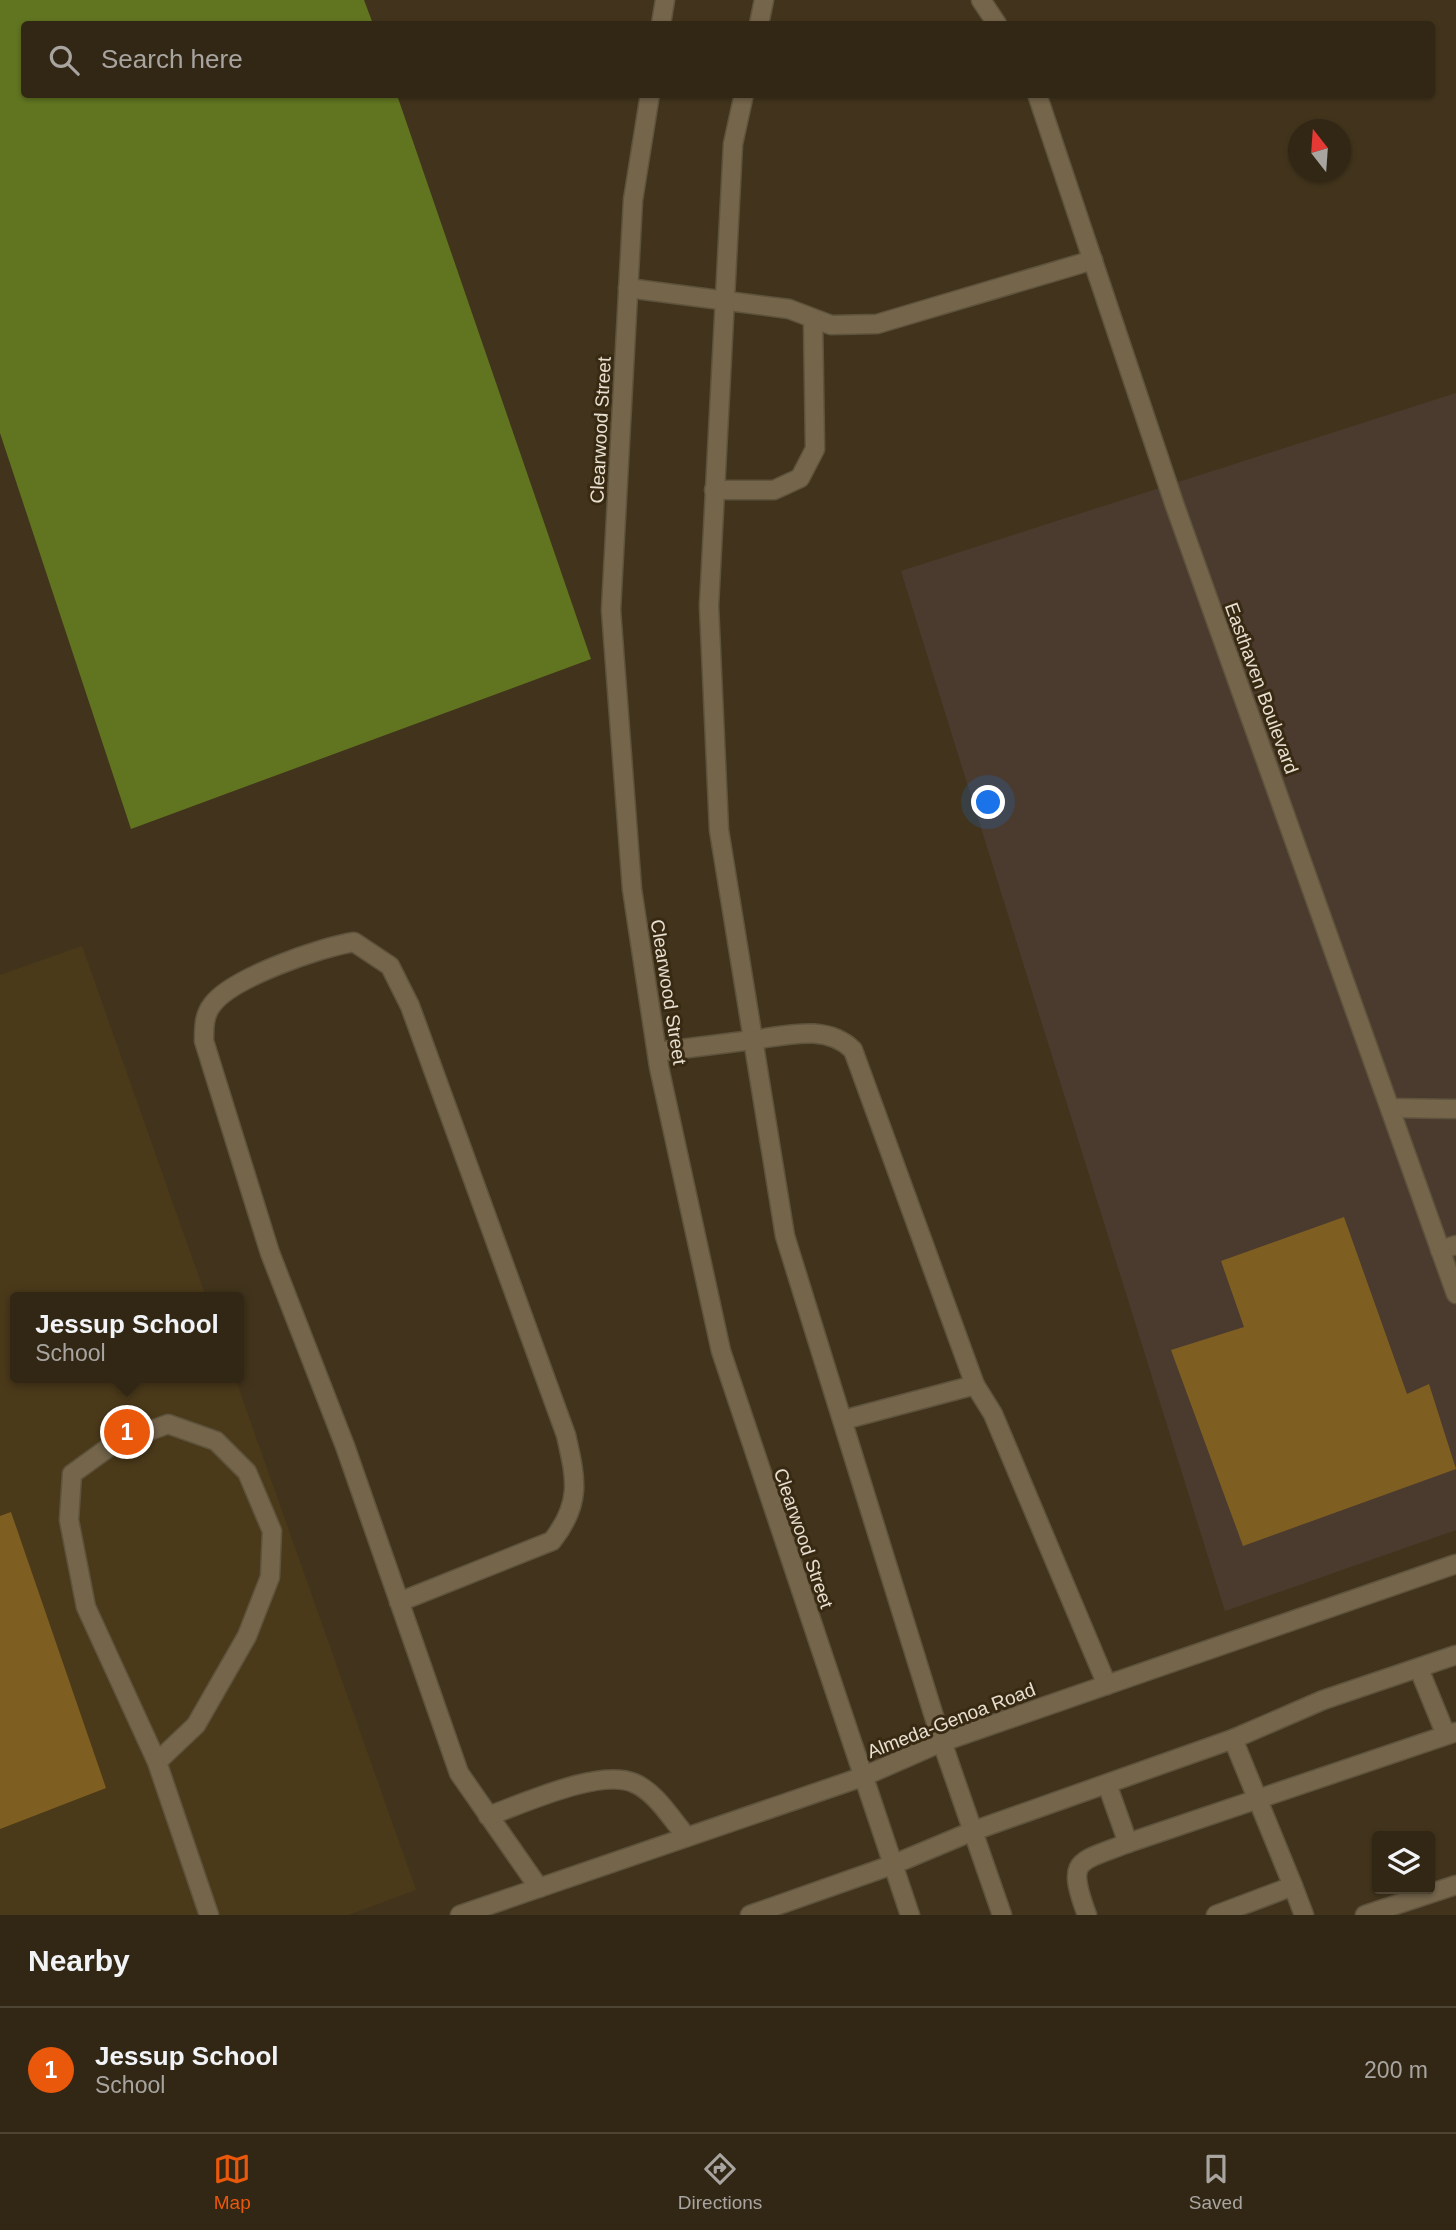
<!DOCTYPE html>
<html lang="en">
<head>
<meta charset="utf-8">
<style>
	body { margin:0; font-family:Helvetica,sans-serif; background:#3d3322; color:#f1f3f6 }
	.controls { position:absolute; right:21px; bottom:21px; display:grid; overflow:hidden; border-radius:7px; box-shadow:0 2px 5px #0004 }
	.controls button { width:63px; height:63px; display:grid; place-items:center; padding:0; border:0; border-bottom:2px solid #4d4434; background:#322715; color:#f1f3f6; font:35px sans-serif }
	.compass { position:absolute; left:1288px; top:119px; width:63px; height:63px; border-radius:50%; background:#322715; box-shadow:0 2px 5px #0004; rotate:343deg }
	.you { position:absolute; left:989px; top:803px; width:24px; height:24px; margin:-18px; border:5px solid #fff; border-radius:50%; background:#1a73e8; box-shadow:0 0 0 10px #1a73e833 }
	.badge { display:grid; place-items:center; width:46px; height:46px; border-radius:50%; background:#ea580c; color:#fff; font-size:23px; font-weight:700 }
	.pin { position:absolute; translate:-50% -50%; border:4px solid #fff; box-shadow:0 2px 7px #0006 }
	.popup { position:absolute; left:10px; top:1292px; width:234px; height:91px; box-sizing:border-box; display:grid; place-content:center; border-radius:7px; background:#322715; filter:drop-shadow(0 2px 5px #0005); font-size:23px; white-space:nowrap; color:#a8a5a0 }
	.popup b { font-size:26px; color:#f1f3f6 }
	.popup::after { content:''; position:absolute; left:50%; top:100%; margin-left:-14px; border:14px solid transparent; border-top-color:#322715 }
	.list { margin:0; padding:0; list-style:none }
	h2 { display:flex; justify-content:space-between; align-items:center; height:91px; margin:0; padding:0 28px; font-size:30px }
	h2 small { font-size:23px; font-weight:400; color:#a8a5a0 }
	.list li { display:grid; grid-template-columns:46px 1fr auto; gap:21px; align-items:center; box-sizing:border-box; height:126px; padding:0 28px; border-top:2px solid #4d4434 }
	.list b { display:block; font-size:26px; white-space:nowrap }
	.list p { margin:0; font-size:23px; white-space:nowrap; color:#a8a5a0 }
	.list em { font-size:23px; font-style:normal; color:#a8a5a0 }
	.icon { flex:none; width:38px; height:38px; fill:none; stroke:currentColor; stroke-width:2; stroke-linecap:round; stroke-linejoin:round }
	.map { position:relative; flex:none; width:1456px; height:1915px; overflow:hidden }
	.search { position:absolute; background:#322715; box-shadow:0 2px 5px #0004; left:21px; right:21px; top:21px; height:77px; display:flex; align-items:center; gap:18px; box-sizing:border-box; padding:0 24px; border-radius:7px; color:#a8a5a0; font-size:26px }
	.sheet { height:217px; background:#322715 }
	nav { display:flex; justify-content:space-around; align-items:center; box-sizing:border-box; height:98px; border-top:2px solid #4d4434; background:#322715; font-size:19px; color:#a8a5a0 }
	nav a { display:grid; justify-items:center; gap:4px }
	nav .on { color:#ea580c }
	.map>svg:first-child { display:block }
	.industrial { fill:#4b3b2f }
	.built { fill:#4b3a1a }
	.forest { fill:#617521 }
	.building { fill:#7f5f21 }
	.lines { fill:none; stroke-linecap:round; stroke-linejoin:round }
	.service-casing { stroke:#5e533d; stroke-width:21 }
	.minor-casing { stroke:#5e533d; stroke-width:21 }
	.secondary-casing { stroke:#5e533d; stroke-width:21 }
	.service { stroke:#74654b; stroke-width:18 }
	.minor { stroke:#74654b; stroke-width:18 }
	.secondary { stroke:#74654b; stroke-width:18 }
	.labels { text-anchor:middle; stroke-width:6; stroke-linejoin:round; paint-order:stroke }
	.street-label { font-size:19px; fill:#e8dfd1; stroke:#382a12 }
</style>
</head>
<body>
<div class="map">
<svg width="1456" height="1915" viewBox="0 0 1456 1915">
	<rect width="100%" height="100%" fill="#42341c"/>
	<polygon class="industrial" points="1456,393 1456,1530 1225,1611 901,571"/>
	<polygon class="built" points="82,946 206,1297 15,1297 15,1378 235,1378 416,1890 348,1915 0,1915 0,975"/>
	<polygon class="forest" points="0,0 364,0 373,24 24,24 24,94 397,95 591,659 131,829 0,433"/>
	<g class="building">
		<polygon points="1344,1217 1407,1394 1429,1384 1456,1469 1243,1546 1171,1350 1244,1327 1221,1261"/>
		<polygon points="11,1512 106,1788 0,1829 0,1516"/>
	</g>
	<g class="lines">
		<defs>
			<g id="service">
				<polyline points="628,288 789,309 831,325 877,324 1093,260"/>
				<polyline points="714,490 774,490 800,478 815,449 813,319"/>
				<path d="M752,1040C785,1036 826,1023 853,1050L975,1385L993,1414L1107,1685"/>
				<polyline points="1390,1108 1456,1109"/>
				<polyline points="1440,1250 1456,1245"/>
				<polyline points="843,1420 975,1385"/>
				<path d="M399,1602L552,1541C582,1503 576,1479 566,1435L410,1006L390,966L354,942C321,947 231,978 212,1005C204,1015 204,1028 204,1041L270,1253L345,1446L459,1773L539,1888"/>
				<polyline points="1419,1669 1446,1735"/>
				<polyline points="157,1762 86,1607 69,1520 72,1474 112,1445 168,1424 216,1441 247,1472 272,1531 270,1577 247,1636 196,1725 157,1762 209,1915"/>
				<path d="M488,1816C523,1804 599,1768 634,1783C656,1792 672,1820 687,1837"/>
				<polyline points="1128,1843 1456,1732"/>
				<polyline points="1293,1886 1304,1915"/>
				<path d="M1087,1915C1066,1858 1077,1863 1128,1843L1107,1784"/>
				<polyline points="1216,1915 1293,1886 1233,1739"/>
				<polyline points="1365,1915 1456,1885"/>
			</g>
			<g id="minor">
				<polyline points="981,0 997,24"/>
				<polyline points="1037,94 1175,506 1456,1294"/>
			</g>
			<g id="secondary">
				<polyline points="661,24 665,0"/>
				<polyline points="759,24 764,0"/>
				<polyline points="650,94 633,200 611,610 632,889 659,1067 721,1351 910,1915"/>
				<polyline points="744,94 733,144 709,606 719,830 785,1236 942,1742 1002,1915"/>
				<polyline points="657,1052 752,1040"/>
				<polyline points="460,1915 862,1777 942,1742 1456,1564"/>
				<polyline points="750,1915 892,1865 973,1831 1233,1739 1323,1700 1456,1655"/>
			</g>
		</defs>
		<use href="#service" class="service-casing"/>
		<use href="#minor" class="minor-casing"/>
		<use href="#secondary" class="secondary-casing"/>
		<use href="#service" class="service"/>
		<use href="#minor" class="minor"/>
		<use href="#secondary" class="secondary"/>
	</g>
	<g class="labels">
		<g class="street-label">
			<text transform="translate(600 430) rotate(-87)" y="7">Clearwood Street</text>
			<text transform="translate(1262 688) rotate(70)" y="7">Easthaven Boulevard</text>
			<text transform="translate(669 992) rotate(81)" y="7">Clearwood Street</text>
			<text transform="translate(804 1538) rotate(71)" y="7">Clearwood Street</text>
			<text transform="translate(951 1720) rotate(-21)" y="7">Almeda-Genoa Road</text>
		</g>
	</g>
</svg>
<div class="controls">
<button><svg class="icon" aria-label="layers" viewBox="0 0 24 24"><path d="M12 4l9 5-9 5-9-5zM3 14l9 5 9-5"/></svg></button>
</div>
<svg class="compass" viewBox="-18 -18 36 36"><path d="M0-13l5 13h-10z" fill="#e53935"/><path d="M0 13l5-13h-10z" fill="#a8a5a0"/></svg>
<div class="you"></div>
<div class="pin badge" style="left:127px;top:1432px">1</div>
<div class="popup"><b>Jessup School</b>School</div>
<div class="search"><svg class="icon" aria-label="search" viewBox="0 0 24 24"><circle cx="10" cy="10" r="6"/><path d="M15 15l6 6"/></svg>Search here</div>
</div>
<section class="sheet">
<h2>Nearby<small></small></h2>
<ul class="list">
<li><span class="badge">1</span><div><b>Jessup School</b><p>School</p></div><em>200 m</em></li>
</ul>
</section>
<nav>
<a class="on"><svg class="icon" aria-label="map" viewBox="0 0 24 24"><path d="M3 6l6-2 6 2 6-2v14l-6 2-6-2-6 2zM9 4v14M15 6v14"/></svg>Map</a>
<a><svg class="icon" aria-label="directions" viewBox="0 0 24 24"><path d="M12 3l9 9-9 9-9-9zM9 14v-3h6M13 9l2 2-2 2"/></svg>Directions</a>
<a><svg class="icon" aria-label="saved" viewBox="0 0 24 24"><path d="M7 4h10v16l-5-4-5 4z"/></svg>Saved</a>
</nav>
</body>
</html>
